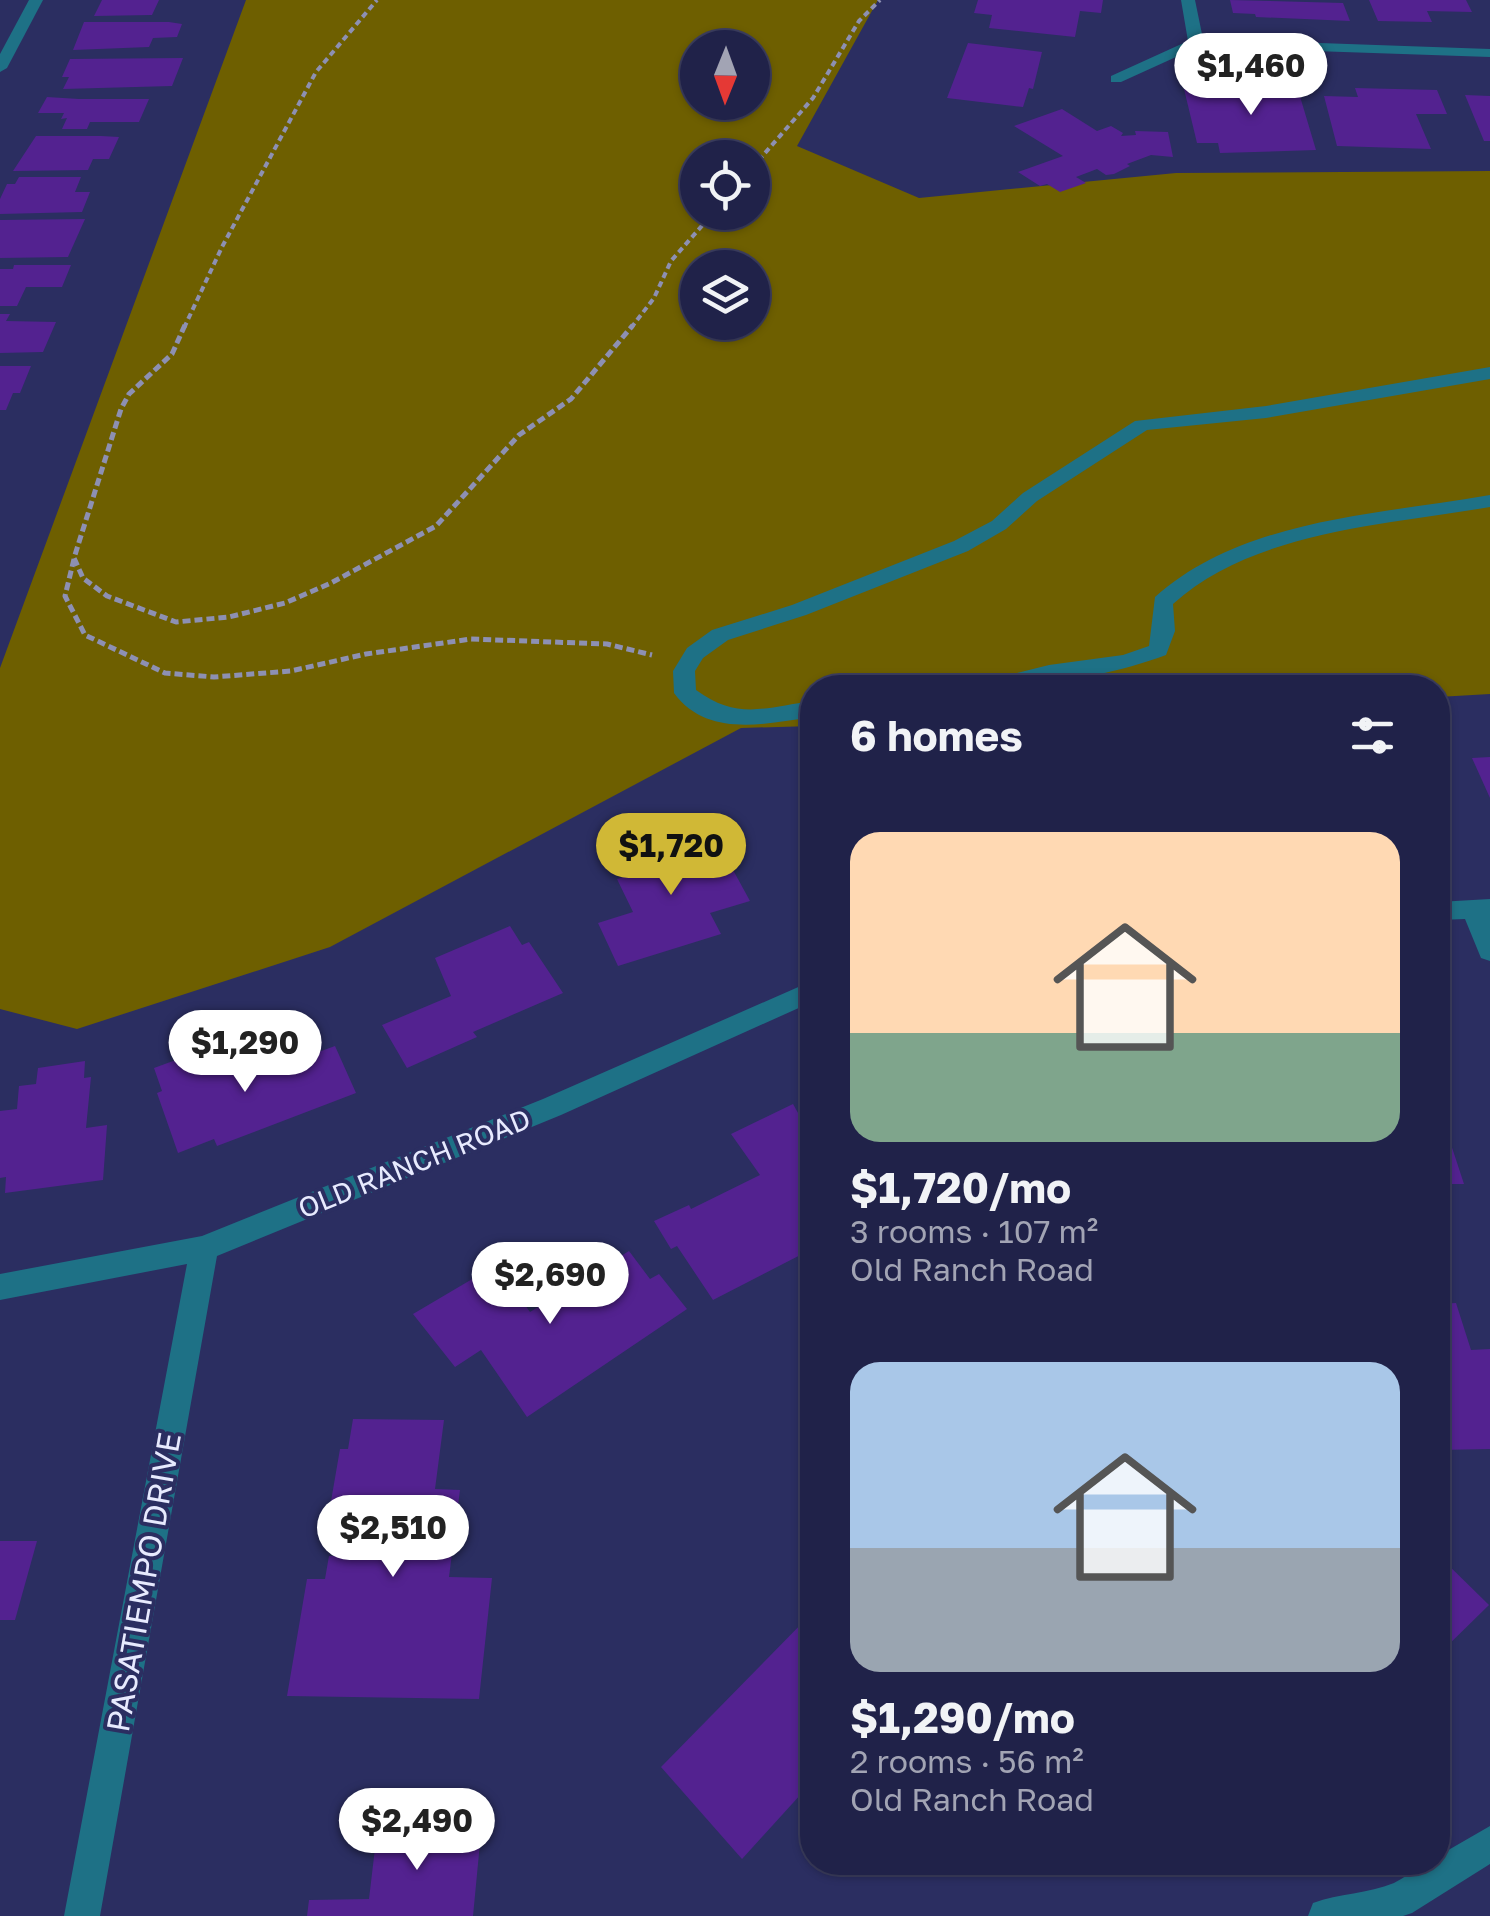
<!DOCTYPE html>
<meta charset="utf-8">
<style>
body{margin:0;font-family:"Golos Text",sans-serif;background:#2d2f53;color:#f1f3f6;height:100vh;display:flex;flex-direction:column;font-size:38px;white-space:nowrap}
*{box-sizing:border-box;margin:0}
p{font-size:32px;color:#a2a4b4}
.icon{flex:none;width:55px;height:55px;fill:none;stroke:currentColor;stroke-width:2;stroke-linecap:round;stroke-linejoin:round}
.map{position:relative;flex:1;overflow:hidden}
.drawer{position:absolute;left:800px;top:675px;width:650px;height:1200px;display:flex;flex-direction:column;background:#202249;border-radius:40px;box-shadow:0 2px 8px #0004,0 0 0 2px #3d3f61}
.drawer>*{flex:none}
.needle{width:65px;rotate:181deg}
.fabs{position:absolute;left:680px;top:30px;display:grid;gap:20px}
.fabs a{display:grid;place-items:center;width:90px;height:90px;border-radius:50%;background:#202249;box-shadow:0 2px 8px #0004,0 0 0 2px #3d3f61;font-size:50px}
.price{position:absolute;translate:-50% -85px;padding:0 22px;border-radius:35px;background:#fff;color:#222;font-size:32px;line-height:65px;filter:drop-shadow(0 2px 5px #0008)}
.price::after{content:'';position:absolute;left:50%;top:60px;width:30px;height:22px;margin-left:-15px;background:inherit;clip-path:polygon(0 0,100% 0,50% 100%)}
.price.on{background:#d0b836;color:#111}
ul{padding:0;list-style:none}
li{display:grid;align-content:center;gap:20px;height:530px;padding:0 50px}
li span{display:grid;place-items:center;height:310px;border-radius:30px;color:#555}
li>.icon{margin-inline-start:auto}
span .icon{width:180px;height:180px;fill:#fffc;stroke-width:1}
li b{font-size:42px}
h2{display:flex;justify-content:space-between;align-items:center;height:120px;padding:0 50px;font-size:42px}
.map>svg:first-child{display:block}
.green{fill:#6e5f00;fill-rule:evenodd}
.building{fill:#532290}
.lines{fill:none;stroke-linecap:round;stroke-linejoin:round}
.path-far1{stroke:#8d90b3;stroke-width:4;stroke-dasharray:6 4;stroke-linecap:butt}
.path{stroke:#8d90b3;stroke-width:5;stroke-dasharray:8 4;stroke-linecap:butt}
.minor{fill:#1e7186;fill-rule:evenodd}
.labels{text-anchor:middle;dominant-baseline:central;stroke-width:8;stroke-linejoin:round;paint-order:stroke}
.street-label{font-size:28px;fill:#e7eafe;stroke:#2b2e61}
.near-street-label{font-size:32px;fill:#e7eafe;stroke:#2b2e61}
</style>
<div class="map">
<svg width="1490" height="1916" viewBox="0 0 1490 1916">
<rect width="100%" height="100%" fill="#2b2e61"/>
<path class="green" d="M246 0H878L797 146 919 198 1176 173 1490 171V694L1438 697V688H812V726L741 728 330 947 77 1029 0 1009V668ZM698 48H752V102H698ZM698 158H752V212H698ZM698 268H752V322H698Z"/>
<g class="building">
<polygon points="102,0 159,0 152,15 94,16"/>
<polygon points="978,0 1103,0 1101,13 1080,11 1075,37 989,28 992,15 974,13"/>
<polygon points="1230,0 1343,3 1350,21 1256,17 1255,14 1233,13"/>
<polygon points="1369,0 1466,0 1472,12 1427,11 1432,22 1378,21"/>
<polygon points="84,22 169,22 182,24 177,37 153,38 149,47 73,50"/>
<polygon points="968,43 1042,52 1033,89 1029,88 1023,107 947,98"/>
<polygon points="183,58 172,86 63,89 69,77 62,77 70,59"/>
<polygon points="1233,83 1296,83 1316,150 1220,153 1218,143 1197,143 1184,89 1235,90"/>
<polygon points="1355,88 1437,90 1447,114 1416,114 1431,149 1337,146 1324,96 1358,97"/>
<polygon points="1465,95 1490,96 1490,141 1484,141"/>
<polygon points="47,97 79,99 149,99 139,122 90,122 87,129 62,129 67,118 61,119 64,113 38,113"/>
<polygon points="1062,109 1097,131 1111,126 1123,133 1121,136 1136,135 1135,131 1168,132 1173,157 1151,155 1127,164 1130,166 1114,174 1106,175 1097,169 1076,177 1086,183 1060,192 1047,184 1040,186 1018,172 1063,156 1014,126"/>
<polygon points="36,136 101,136 119,137 109,159 93,159 88,170 13,171"/>
<polygon points="19,177 81,177 75,192 90,192 82,212 0,214 0,199 7,184 15,184"/>
<polygon points="85,219 68,257 0,258 0,220"/>
<polygon points="14,265 71,265 62,287 26,287 17,306 0,306 0,269 13,269"/>
<polygon points="0,314 10,314 6,321 56,322 43,352 0,353"/>
<polygon points="0,366 31,366 20,393 13,393 6,410 0,410"/>
<polygon points="1490,757 1490,798 1472,758"/>
<polygon points="682,833 697,837 700,855 721,848 750,901 710,913 721,934 618,966 598,923 633,912 617,879 638,873 626,849"/>
<polygon points="510,926 522,945 529,942 563,993 473,1032 477,1037 407,1068 382,1025 451,996 435,958"/>
<polygon points="335,1046 356,1093 217,1146 214,1139 178,1153 157,1093 162,1091 154,1068 203,1050 212,1074 254,1058 261,1073"/>
<polygon points="85,1061 84,1078 91,1077 86,1128 107,1125 103,1180 5,1193 6,1177 0,1178 0,1111 17,1109 19,1086 36,1084 38,1068"/>
<polygon points="793,1104 812,1138 812,1249 713,1300 677,1246 671,1249 654,1221 689,1205 691,1209 760,1175 731,1134"/>
<polygon points="1438,1105 1464,1184 1438,1184"/>
<polygon points="629,1251 650,1279 659,1274 687,1309 527,1417 481,1350 455,1367 413,1314 496,1265 530,1312"/>
<polygon points="1456,1303 1471,1350 1490,1349 1490,1449 1438,1450 1438,1304"/>
<polygon points="353,1419 444,1420 435,1489 460,1490 449,1577 492,1578 479,1699 287,1696 307,1579 325,1579 329,1556 354,1556 362,1507 330,1507 340,1449 348,1449"/>
<polygon points="0,1541 37,1541 15,1620 0,1620"/>
<polygon points="1438,1555 1489,1605 1438,1655"/>
<polygon points="812,1613 812,1782 742,1859 661,1767"/>
<polygon points="482,1822 473,1916 307,1916 309,1900 369,1899 378,1823"/>
</g>
<g class="lines">
<g class="path-far1">
<polyline points="752,168 813,98 859,21 880,0"/>
<polyline points="184,328 222,247 316,72 377,0"/>
<polyline points="631,328 654,298 671,261 714,212"/>
</g>
<g class="path">
<polyline points="185,325 172,354 129,394 121,409 74,558 83,578 107,596 176,622 229,617 285,603 331,583 436,526 519,435 571,399 633,325"/>
<polyline points="74,559 65,596 85,635 165,673 214,677 291,671 366,654 471,639 607,644 652,655"/>
</g>
<g class="minor">
<polygon points="29,0 43,0 7,68 0,72 0,54"/>
<polygon points="1181,0 1195,0 1203,39 1490,49 1490,57 1198,47 1121,82 1111,82 1111,76 1188,41"/>
<path d="M1490 367V379L1266 418 1147 430 1037 501 1006 529 968 551 806 615 728 640 703 658 695 671 696 690C737 720 764 708 812 701V717C765 724 707 738 674 693L673 671 687 648 712 630 792 605 954 541 992 521 1023 493 1135 421 1266 406Z"/>
<path d="M1490 495V507C1386 525 1253 531 1173 604L1175 631 1166 655C1111 676 1033 688 975 688L978 683 1049 665 1123 655 1149 646 1155 597C1244 518 1378 515 1490 495Z"/>
<polygon points="1490,899 1490,961 1481,958 1465,919 1438,920 1438,902"/>
<polygon points="812,981 812,1002 561,1115 217,1256 100,1916 64,1916 187,1264 0,1300 0,1274 202,1236 543,1099"/>
<path d="M1490 1826V1864L1412 1913 1403 1916H1308L1313 1903C1339 1893 1368 1894 1394 1883 1409 1876 1420 1862 1438 1862V1856Z"/>
</g>
</g>
<g class="labels">
<g class="street-label">
<text transform="translate(414 1163) rotate(-22)">OLD RANCH ROAD</text>
</g>
<g class="near-street-label">
<text transform="translate(143 1582) rotate(-80)">PASATIEMPO DRIVE</text>
</g>
</g>
</svg>
<div class="fabs">
<a><svg class="needle" viewBox="-14 -14 28 28"><path d="M0-13l5 13h-10z" fill="#e53935"/><path d="M0 13l5-13h-10z" fill="#a2a4b4"/></svg></a>
<a><svg class="icon" aria-label="locate" viewBox="0 0 24 24"><circle cx="12" cy="12" r="6"/><path d="M12 2v4M12 18v4M2 12h4M18 12h4"/></svg></a>
<a><svg class="icon" aria-label="layers" viewBox="0 0 24 24"><path d="M12 4l9 5-9 5-9-5zM3 14l9 5 9-5"/></svg></a>
</div>
<b class="price" style="left:1251px;top:118px">$1,460</b>
<b class="price on" style="left:671px;top:898px">$1,720</b>
<b class="price" style="left:245px;top:1095px">$1,290</b>
<b class="price" style="left:550px;top:1327px">$2,690</b>
<b class="price" style="left:393px;top:1580px">$2,510</b>
<b class="price" style="left:417px;top:1873px">$2,490</b>
<section class="drawer">
<h2>6 homes<svg class="icon" aria-label="filters" viewBox="0 0 24 24"><path d="M4 7h16M4 17h16"/><circle cx="9" cy="7" r="2"/><circle cx="15" cy="17" r="2"/></svg></h2>
<ul>
<li><span style="background:linear-gradient(#ffd9b3 65%,#7fa58c 0)"><svg class="icon" aria-label="home" viewBox="0 0 24 24"><path d="M3 11l9-7 9 7M6 9v11h12V9"/></svg></span><div><b>$1,720/mo</b><p>3 rooms · 107 m²</p><p>Old Ranch Road</p></div></li>
<li><span style="background:linear-gradient(#a9c7e8 60%,#9aa5b1 0)"><svg class="icon" aria-label="home" viewBox="0 0 24 24"><path d="M3 11l9-7 9 7M6 9v11h12V9"/></svg></span><div><b>$1,290/mo</b><p>2 rooms · 56 m²</p><p>Old Ranch Road</p></div></li>
</ul>
</section>
</div>
